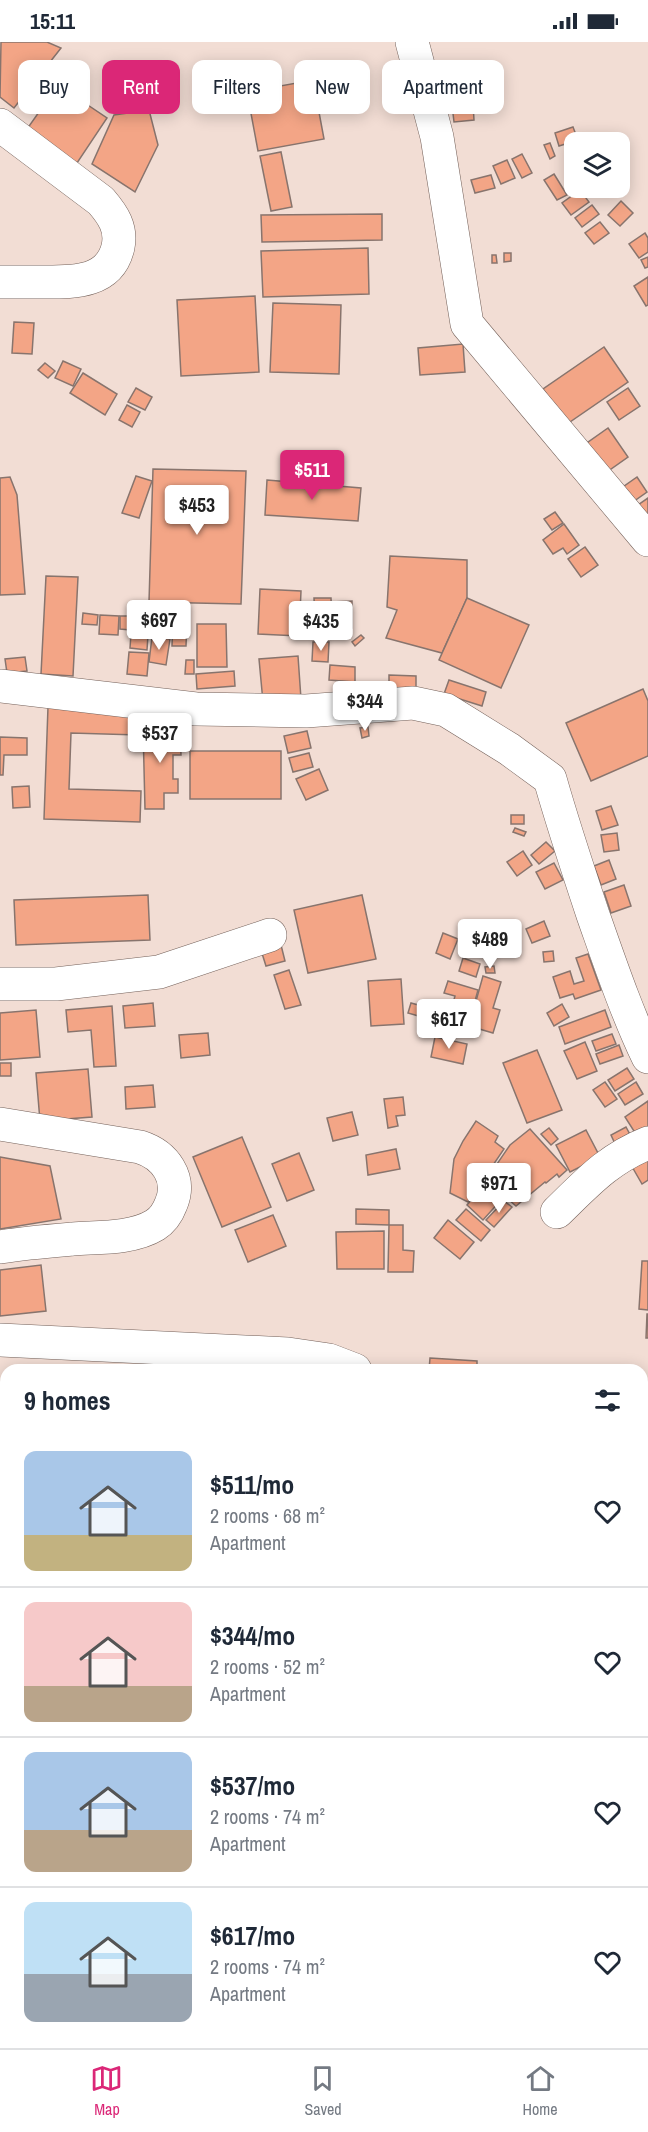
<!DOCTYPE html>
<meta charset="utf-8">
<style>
body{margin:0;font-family:"Archivo Narrow",sans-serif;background:#f6f6f7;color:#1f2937;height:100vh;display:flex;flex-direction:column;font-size:22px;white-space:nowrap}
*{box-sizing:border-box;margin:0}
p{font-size:20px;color:#747a83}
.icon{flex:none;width:33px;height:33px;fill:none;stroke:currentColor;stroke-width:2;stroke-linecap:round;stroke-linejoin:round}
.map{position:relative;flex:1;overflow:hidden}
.details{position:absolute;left:0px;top:1322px;width:648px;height:686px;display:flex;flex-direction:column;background:#fff;border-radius:18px 18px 0 0;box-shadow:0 3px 15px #0003}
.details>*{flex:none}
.banner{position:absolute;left:18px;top:18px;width:612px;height:54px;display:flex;gap:12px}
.tools{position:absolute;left:564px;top:90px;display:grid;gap:12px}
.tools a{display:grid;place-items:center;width:66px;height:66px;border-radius:12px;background:#fff;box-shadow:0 3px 15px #0003;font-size:30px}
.price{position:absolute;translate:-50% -51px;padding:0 14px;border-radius:6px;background:#fff;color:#222;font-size:20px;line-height:39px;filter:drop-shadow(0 2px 3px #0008)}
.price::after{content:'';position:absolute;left:50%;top:36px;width:18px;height:14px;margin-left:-9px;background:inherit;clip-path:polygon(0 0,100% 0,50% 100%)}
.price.active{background:#db2777;color:#fff}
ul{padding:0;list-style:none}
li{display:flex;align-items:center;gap:18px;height:150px;padding:0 24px}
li+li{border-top:2px solid #e0e1e3}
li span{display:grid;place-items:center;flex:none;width:168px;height:120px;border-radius:12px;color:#555}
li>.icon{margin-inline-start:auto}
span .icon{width:72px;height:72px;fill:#fffc;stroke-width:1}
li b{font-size:26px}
h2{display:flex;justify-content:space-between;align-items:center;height:72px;padding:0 24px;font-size:26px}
.pill{padding:0 21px;border-radius:12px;background:#fff;box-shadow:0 3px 15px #0003;font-size:21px;line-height:54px}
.pill.active{background:#db2777;color:#fff}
.status{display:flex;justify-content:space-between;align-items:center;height:42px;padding:0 30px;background:#fff;direction:ltr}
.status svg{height:16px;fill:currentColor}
.dock{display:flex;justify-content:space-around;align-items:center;height:84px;border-top:2px solid #e0e1e3;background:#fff;font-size:16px;color:#747a83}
.dock a{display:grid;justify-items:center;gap:3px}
.dock .active{color:#db2777}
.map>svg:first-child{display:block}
.building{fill:#f3a586;stroke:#88746d;stroke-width:1.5}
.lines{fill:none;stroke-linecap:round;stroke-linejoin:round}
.minor-casing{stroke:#74615a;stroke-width:34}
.minor{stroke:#fff;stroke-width:33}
</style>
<div class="status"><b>15:11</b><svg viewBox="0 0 49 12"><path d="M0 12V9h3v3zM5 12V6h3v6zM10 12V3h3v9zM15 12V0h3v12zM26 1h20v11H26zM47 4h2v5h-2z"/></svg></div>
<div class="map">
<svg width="648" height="2006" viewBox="0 0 648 2006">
<rect width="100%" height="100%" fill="#f2ddd4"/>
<g class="building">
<polygon points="1,0 47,0 61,6 14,66 0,55"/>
<polygon points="313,38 324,97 258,109 247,50"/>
<polygon points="58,43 107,76 77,121 27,87"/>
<polygon points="473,61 474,78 454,80 452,63"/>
<polygon points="149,68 158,103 135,150 92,122 114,73"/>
<polygon points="573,85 578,98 559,104 555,91"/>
<polygon points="550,101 555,114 550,117 544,103"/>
<polygon points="281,110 292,165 271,169 260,114"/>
<polygon points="522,112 532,131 522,136 512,117"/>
<polygon points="507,118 515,136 501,142 493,124"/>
<polygon points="554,132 567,153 557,158 544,138"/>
<polygon points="491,133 495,146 475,151 471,138"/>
<polygon points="580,148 589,160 571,173 562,161"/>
<polygon points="621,159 633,171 620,184 608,173"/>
<polygon points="592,163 599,172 582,185 575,176"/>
<polygon points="382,172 382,198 262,200 261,173"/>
<polygon points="600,180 609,191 594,202 585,191"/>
<polygon points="645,191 648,196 648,210 639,216 629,202"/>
<polygon points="368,206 369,252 263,255 261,209"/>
<polygon points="504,211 511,211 511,219 504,220"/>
<polygon points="492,213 496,213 497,221 492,221"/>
<polygon points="648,215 648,225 645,226 641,218"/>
<polygon points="648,235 648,263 646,264 634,244"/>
<polygon points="255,254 259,330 181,334 177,258"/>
<polygon points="273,261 341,263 339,332 270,330"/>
<polygon points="14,280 34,281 32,312 12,311"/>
<polygon points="463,302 465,330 420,333 418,306"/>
<polygon points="604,305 628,340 567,382 543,347"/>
<polygon points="63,319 81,327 73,344 55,336"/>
<polygon points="45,321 55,329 48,336 38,328"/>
<polygon points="83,331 117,352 105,373 70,351"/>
<polygon points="136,346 152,355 145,368 128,360"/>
<polygon points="628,346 640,364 619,378 607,360"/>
<polygon points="127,363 140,370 132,385 119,378"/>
<polygon points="608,386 628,415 604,432 584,403"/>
<polygon points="153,427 246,429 241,562 149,560"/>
<polygon points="136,434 152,439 139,476 122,471"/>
<polygon points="10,435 17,453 25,552 0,553 0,436"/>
<polygon points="637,435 647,450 630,462 620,447"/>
<polygon points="267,438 361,446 358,479 265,473"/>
<polygon points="648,456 648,478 638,463"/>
<polygon points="555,470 563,481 552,488 544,477"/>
<polygon points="564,482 579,503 567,512 563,506 553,512 543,498"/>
<polygon points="585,505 598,523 581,535 568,517"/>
<polygon points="390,514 467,518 467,556 442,611 386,596 397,568 387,565"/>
<polygon points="46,534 78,535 73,634 41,632"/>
<polygon points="260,547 301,549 299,594 258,592"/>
<polygon points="314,556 331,556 332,579 315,579"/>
<polygon points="467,556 529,583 501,646 439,618"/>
<polygon points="352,559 352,586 333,587 332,560"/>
<polygon points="83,571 98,573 97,583 82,582"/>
<polygon points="135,571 155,572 153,591 134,590"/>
<polygon points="100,573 119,574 118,593 99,592"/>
<polygon points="120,574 130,574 130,588 120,587"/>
<polygon points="158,575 167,575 166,585 157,585"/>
<polygon points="173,576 187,577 186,604 172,604"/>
<polygon points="197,582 226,582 227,625 197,625"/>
<polygon points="131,592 148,593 147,608 130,606"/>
<polygon points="361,593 364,596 355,604 352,600"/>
<polygon points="152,595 170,597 166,623 149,620"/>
<polygon points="313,600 329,600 328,620 312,619"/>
<polygon points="129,610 149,611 147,634 127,632"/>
<polygon points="298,614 301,657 263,660 259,617"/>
<polygon points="25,615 27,629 7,631 5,617"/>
<polygon points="186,618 194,618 194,632 185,632"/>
<polygon points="330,623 355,625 355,640 329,638"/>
<polygon points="234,629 235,644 197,647 196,632"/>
<polygon points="389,633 416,634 416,650 389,650"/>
<polygon points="449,638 486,650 482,664 444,652"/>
<polygon points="643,647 648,659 648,714 591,739 566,681"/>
<polygon points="48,665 138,667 138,693 71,691 69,747 141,749 140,780 44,777"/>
<polygon points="180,684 181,713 173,713 173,737 178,737 178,751 164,751 164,767 145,767 143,685"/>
<polygon points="368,685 369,694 362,696 360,686"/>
<polygon points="307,689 311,706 288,711 284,694"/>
<polygon points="0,695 27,696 27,713 4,713 3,733 0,733"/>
<rect x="190" y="709" width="91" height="48"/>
<polygon points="309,711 313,725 293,730 289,716"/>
<polygon points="319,727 328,748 306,758 296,737"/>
<polygon points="29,744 30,765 13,766 12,745"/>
<polygon points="611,764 618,783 602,788 596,769"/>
<rect x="511" y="773" width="13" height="9"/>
<polygon points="515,786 526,790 524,794 513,790"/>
<polygon points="617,791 619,808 604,810 601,793"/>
<polygon points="546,800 555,809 539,822 531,813"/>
<polygon points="523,809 532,823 517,834 507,820"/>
<polygon points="609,818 616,837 601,843 594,824"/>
<polygon points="554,821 563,838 545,847 536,830"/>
<polygon points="624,843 631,864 611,871 604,850"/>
<polygon points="148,853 150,898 16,903 14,858"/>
<polygon points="362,853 376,917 308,931 294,868"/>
<polygon points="544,879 550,894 532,901 526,887"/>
<polygon points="443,891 458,897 450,917 436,911"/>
<polygon points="280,899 285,919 266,924 260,905"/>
<polygon points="553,909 554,919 544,920 543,910"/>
<polygon points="588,912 601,948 575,957 573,952 560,956 553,935 570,929 574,942 584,939 576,916"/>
<polygon points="463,916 480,922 476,935 459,929"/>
<polygon points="494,924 495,931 486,931 485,925"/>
<polygon points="289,928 301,963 285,967 274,933"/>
<polygon points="483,934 501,940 493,966 500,968 493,991 469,984"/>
<polygon points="401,937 404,982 371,984 368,939"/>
<polygon points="448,939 478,948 467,988 408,971 411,961 450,972 455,954 444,951"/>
<polygon points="153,961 155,984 125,986 123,964"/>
<polygon points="562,962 569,975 554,984 547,971"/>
<polygon points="112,964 116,1024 94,1025 91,988 68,990 66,968"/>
<polygon points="36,968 40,1015 0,1018 0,971"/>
<polygon points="605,968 611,985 565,1002 559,985"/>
<polygon points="208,991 210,1013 181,1016 179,993"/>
<polygon points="612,992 616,1002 596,1009 592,999"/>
<polygon points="435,995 467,1002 463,1022 431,1015"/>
<polygon points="585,1000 597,1029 577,1037 564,1009"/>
<polygon points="619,1003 623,1014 600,1022 596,1012"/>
<polygon points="537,1008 562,1068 527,1081 503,1021"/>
<rect x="0" y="1021" width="11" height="13"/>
<polygon points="627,1026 634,1037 615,1049 608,1038"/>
<polygon points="88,1027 92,1075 40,1079 36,1031"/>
<polygon points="605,1040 617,1057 605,1065 593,1048"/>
<polygon points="636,1040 643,1052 625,1063 618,1052"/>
<polygon points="153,1043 155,1065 126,1067 125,1045"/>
<polygon points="403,1055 405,1073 396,1074 398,1084 388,1086 384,1057"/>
<polygon points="648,1059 648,1091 639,1097 625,1075"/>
<polygon points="352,1070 358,1093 333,1099 327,1076"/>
<polygon points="476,1079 498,1094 495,1100 504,1107 468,1160 450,1151 454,1117 463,1099"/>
<polygon points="626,1085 633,1098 617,1106 611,1093"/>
<polygon points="549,1086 558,1097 551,1103 541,1092"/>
<polygon points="530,1087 567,1128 559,1135 557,1132 546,1141 545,1140 516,1164 486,1138 510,1103"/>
<polygon points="586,1088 600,1115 570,1130 556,1103"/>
<polygon points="242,1095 271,1165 222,1185 193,1115"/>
<polygon points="396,1107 400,1127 368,1133 366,1113"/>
<polygon points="648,1108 648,1138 642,1142 627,1116"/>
<polygon points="299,1111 314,1148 287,1159 272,1122"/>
<polygon points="0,1115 50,1124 61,1177 0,1187"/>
<polygon points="484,1143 501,1158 483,1178 467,1163"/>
<polygon points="504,1159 512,1165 494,1185 486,1178"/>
<polygon points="356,1167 389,1168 389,1183 356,1182"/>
<polygon points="466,1167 490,1188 481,1199 456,1178"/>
<polygon points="273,1173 286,1204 248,1220 235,1188"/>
<polygon points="448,1178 474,1200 460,1217 434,1196"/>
<polygon points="389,1183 403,1183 403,1208 414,1209 413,1230 388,1230"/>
<polygon points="384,1189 384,1227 337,1227 336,1190"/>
<polygon points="642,1219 648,1219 648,1268 639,1267"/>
<polygon points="41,1223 46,1269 0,1274 0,1228"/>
<polygon points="647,1272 648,1272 648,1296 646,1296"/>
<polygon points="430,1316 477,1319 477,1328 429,1328"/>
<polygon points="648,1349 648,1394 642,1396 642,1351"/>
<polygon points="644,1593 648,1598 648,1625 642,1618 642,1595"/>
<polygon points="6,1630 6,1689 0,1691 0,1632"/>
<polygon points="642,1640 648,1640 648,1673 642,1679"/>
<polygon points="648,1692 648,1706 642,1702"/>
<polygon points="6,1966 6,2001 33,2001 18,2006 0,2006 0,1968"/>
<polygon points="642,1974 648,1974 648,2006 622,2006 620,2001 642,2001"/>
</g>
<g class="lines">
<defs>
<g id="minor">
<polyline points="412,0 437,95 467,282 648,498"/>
<path d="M0 83 101 159C113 173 122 186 118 205 110 240 76 240 46 240 31 240 15 240 0 240"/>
<path d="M0 644 196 667 306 669 413 661 446 668 509 707 550 737C563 783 578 828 593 873 610 921 626 969 648 1015"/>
<polyline points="0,942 56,942 159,930 270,893"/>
<path d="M0 1082 140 1105C165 1113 182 1136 171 1162 168 1170 163 1178 155 1183 132 1197 98 1195 73 1197 49 1199 24 1201 0 1205"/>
<path d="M557 1170C587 1141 608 1117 648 1101"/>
<polyline points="0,1298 288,1312 329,1318 355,1328"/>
<polyline points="642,1445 648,1445"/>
<polyline points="103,2006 103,2001"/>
</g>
</defs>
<use href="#minor" class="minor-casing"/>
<use href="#minor" class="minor"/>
</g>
</svg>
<div class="tools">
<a><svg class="icon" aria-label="layers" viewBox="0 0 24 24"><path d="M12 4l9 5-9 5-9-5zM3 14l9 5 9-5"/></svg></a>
</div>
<b class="price active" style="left:312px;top:459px">$511</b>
<b class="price" style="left:197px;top:494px">$453</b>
<b class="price" style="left:159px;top:609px">$697</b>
<b class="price" style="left:321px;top:610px">$435</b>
<b class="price" style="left:365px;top:690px">$344</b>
<b class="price" style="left:160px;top:722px">$537</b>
<b class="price" style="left:490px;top:928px">$489</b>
<b class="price" style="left:449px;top:1008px">$617</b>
<b class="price" style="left:499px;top:1172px">$971</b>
<div class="banner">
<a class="pill">Buy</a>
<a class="pill active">Rent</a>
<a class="pill">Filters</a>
<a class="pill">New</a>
<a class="pill">Apartment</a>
</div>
<section class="details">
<h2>9 homes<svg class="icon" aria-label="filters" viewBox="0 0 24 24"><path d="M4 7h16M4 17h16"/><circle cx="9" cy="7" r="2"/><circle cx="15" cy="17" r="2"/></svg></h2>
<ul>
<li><span style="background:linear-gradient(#a9c7e8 70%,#c2b280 0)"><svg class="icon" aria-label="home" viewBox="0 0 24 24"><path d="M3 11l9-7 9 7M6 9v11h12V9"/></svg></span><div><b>$511/mo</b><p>2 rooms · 68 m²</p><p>Apartment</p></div><svg class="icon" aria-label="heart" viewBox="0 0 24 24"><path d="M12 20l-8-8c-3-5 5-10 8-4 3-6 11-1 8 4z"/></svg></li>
<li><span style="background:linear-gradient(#f6c9c9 70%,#b9a48a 0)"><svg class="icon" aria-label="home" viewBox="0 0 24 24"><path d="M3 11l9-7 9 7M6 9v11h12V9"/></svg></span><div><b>$344/mo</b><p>2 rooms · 52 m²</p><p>Apartment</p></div><svg class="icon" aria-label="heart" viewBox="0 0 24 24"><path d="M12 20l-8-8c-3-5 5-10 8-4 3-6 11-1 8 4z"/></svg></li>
<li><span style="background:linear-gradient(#a9c7e8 65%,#b9a48a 0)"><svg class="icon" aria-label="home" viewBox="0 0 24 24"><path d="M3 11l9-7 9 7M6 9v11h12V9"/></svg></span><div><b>$537/mo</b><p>2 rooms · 74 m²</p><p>Apartment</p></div><svg class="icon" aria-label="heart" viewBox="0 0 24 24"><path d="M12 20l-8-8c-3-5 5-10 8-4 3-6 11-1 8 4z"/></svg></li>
<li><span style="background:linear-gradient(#bfe0f5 60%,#9aa5b1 0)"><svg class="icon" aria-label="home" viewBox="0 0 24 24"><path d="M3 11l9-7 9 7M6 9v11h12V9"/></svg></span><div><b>$617/mo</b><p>2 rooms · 74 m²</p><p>Apartment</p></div><svg class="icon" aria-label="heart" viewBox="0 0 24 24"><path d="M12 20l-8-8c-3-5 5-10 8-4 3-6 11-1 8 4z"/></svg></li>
</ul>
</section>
</div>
<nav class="dock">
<a class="active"><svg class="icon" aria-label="map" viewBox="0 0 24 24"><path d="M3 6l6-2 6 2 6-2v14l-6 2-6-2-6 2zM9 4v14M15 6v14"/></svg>Map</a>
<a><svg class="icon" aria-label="saved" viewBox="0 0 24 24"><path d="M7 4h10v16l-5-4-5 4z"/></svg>Saved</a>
<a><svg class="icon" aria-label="home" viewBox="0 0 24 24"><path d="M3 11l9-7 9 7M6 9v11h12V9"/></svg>Home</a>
</nav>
